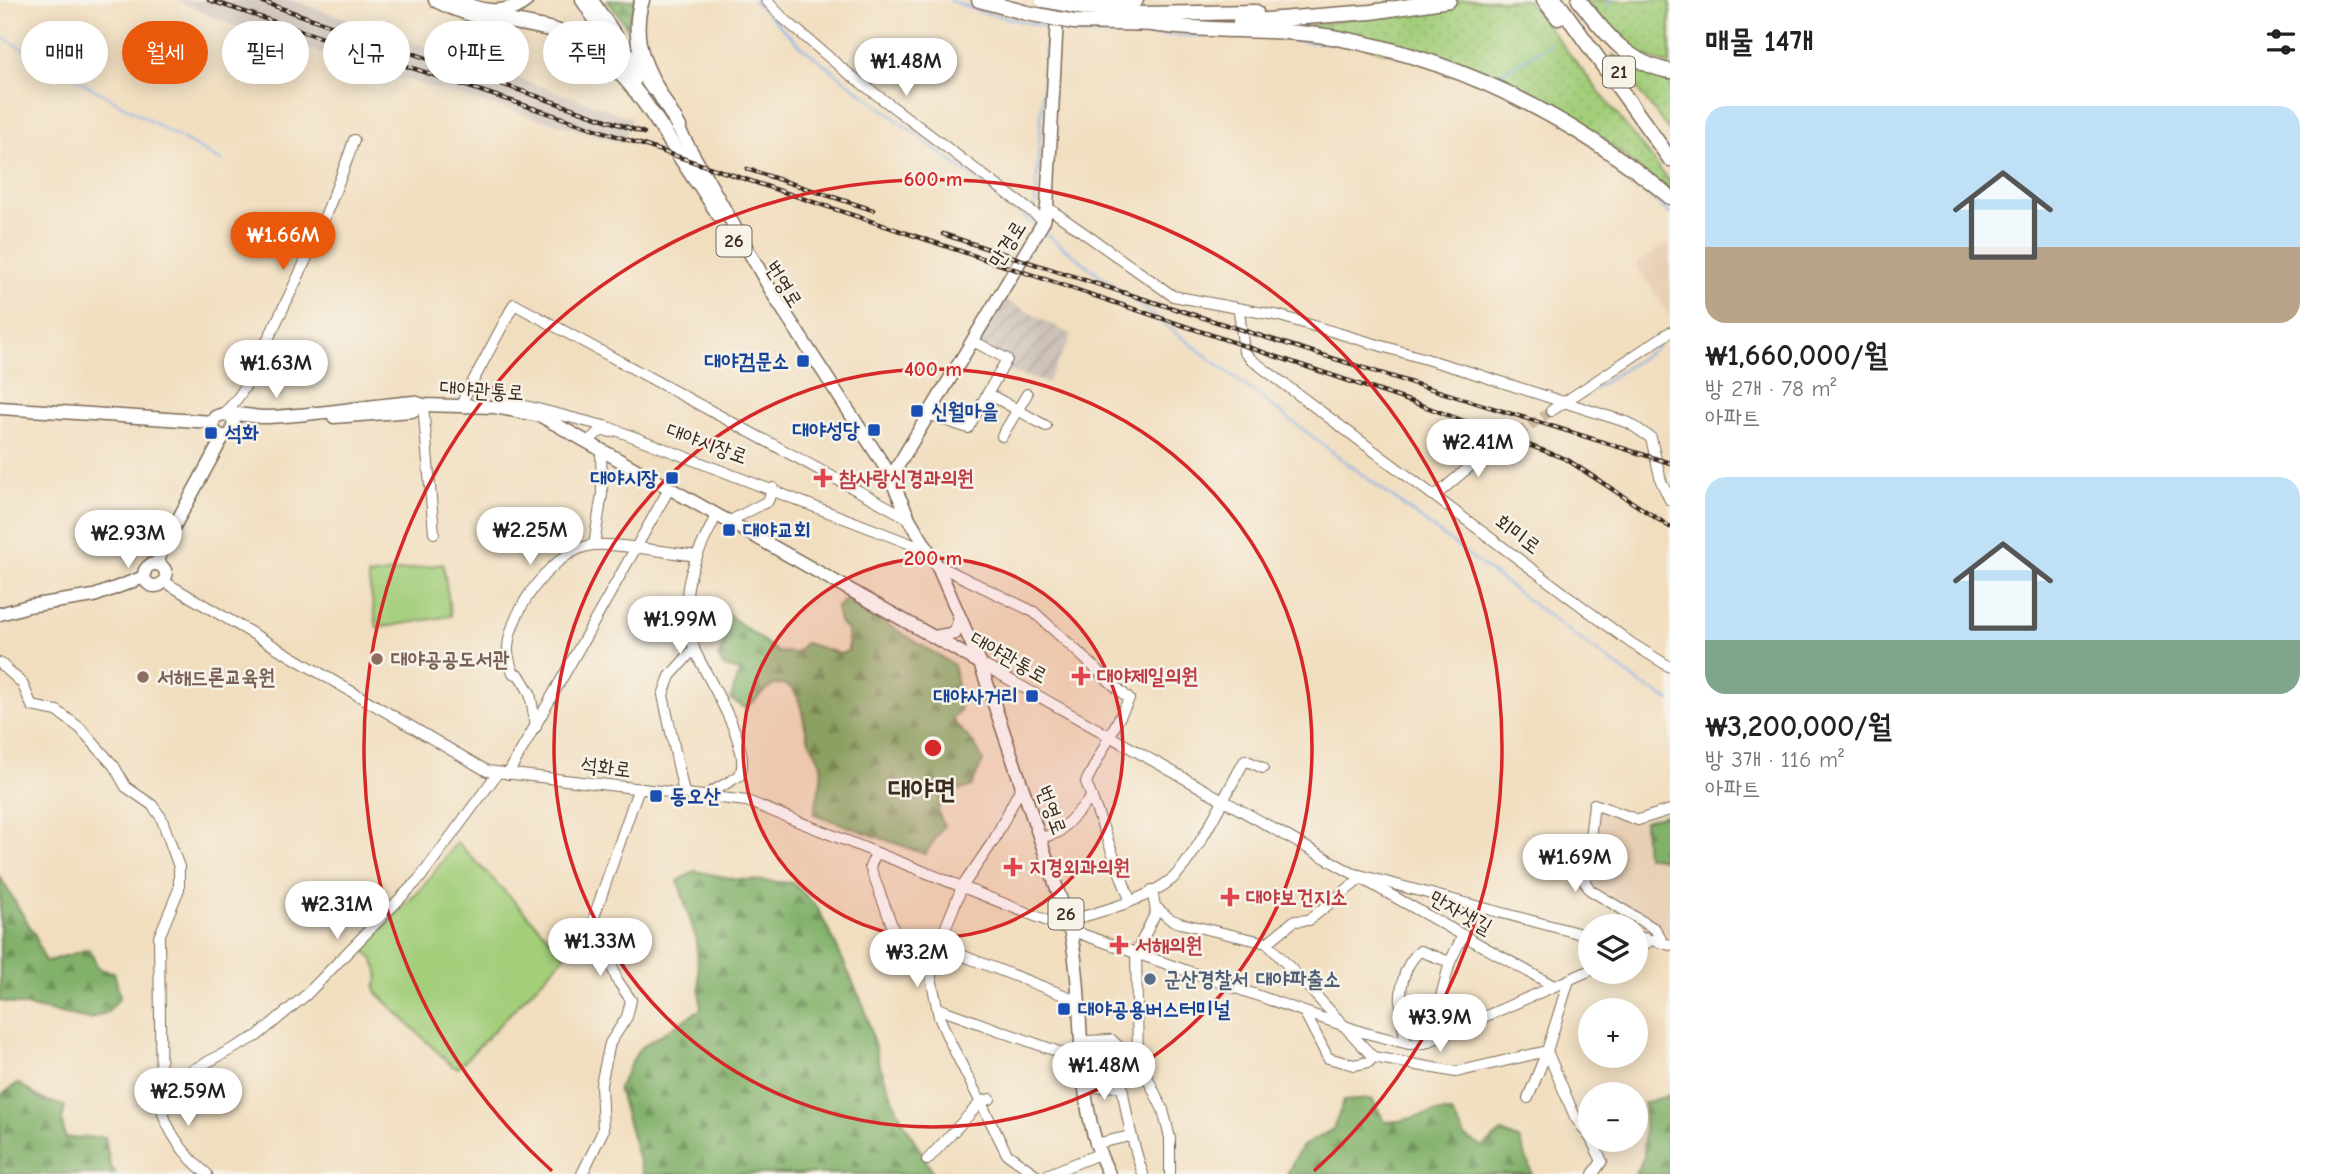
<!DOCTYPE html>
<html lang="ko">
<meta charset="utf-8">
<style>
body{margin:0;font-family:"Comic Neue","Poor Story",sans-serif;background:#f6f6f6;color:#222;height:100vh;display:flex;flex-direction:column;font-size:26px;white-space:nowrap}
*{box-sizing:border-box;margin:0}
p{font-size:23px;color:#767676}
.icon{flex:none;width:38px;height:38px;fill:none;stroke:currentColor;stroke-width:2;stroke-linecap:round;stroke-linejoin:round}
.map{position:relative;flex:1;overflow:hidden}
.panel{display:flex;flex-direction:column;background:#fff;width:665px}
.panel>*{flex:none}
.guide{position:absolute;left:21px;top:21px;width:665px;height:63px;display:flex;gap:14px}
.controls{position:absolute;left:1578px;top:914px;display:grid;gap:14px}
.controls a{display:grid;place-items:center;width:70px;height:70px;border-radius:50%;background:#fff;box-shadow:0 4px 18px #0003;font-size:35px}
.price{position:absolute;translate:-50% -60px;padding:0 16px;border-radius:24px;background:#fff;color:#222;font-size:23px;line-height:46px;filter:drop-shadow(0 2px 4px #0008)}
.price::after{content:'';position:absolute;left:50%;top:42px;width:21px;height:16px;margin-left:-10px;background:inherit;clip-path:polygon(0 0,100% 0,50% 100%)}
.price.current{background:#ea580c;color:#fff}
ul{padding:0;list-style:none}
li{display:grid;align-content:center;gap:14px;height:371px;padding:0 35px}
li span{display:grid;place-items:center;height:217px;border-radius:21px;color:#555}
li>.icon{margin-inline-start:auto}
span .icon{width:126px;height:126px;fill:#fffc;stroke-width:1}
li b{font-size:30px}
h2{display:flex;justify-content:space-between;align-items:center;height:84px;padding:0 35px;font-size:30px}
.chip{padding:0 24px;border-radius:32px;background:#fff;box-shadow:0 4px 18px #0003;font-size:24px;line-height:63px}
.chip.current{background:#ea580c;color:#fff}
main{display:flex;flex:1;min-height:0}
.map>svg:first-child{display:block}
.built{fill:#e8cfb5}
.industrial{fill:url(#industrial-furrows)}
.railway{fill:#cdc2b9}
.grass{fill:url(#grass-dots);stroke:#6f7c4c;stroke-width:2}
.forest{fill:url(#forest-firs);stroke:#5e6e44;stroke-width:2}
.garden{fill:#a3ce7a;stroke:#6f7c4c;stroke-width:2}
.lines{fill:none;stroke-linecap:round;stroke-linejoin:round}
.stream{stroke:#81afeb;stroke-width:2}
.minor-tunnel{stroke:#cdba9f;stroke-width:10;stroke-dasharray:10 5;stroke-linecap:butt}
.minor-casing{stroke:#7b6956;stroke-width:12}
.major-casing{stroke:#7b6956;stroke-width:15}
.highway-casing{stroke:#7b6956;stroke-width:17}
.minor{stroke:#fff;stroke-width:10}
.major{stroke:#fff;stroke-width:12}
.highway{stroke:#fff;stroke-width:14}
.rail-casing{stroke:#3b2a1e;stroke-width:4.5}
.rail{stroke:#f7f3e8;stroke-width:2;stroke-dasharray:5;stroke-linecap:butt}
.highway-bridge-casing{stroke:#7b6956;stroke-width:17;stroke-linecap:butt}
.highway-bridge{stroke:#fff;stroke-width:14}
.ring{fill:none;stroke:#d62828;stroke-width:3.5}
.transit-dot{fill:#1a4fb4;stroke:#f7f3e8;stroke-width:2.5}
.health-dot{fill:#e0444e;stroke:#f7f3e8;stroke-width:2.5}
.education-dot{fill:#8d6e63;stroke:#f7f3e8;stroke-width:2.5}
.service-dot{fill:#5c6f8a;stroke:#f7f3e8;stroke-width:2.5}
.labels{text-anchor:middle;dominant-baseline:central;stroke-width:5;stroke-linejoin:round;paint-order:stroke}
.shield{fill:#f7f3e8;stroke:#73665b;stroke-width:2}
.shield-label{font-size:19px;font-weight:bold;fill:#3b2a1e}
.street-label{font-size:21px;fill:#3b2a1e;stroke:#f7f3e8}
.transit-label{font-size:21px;font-weight:bold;fill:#164399;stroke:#f7f3e8;text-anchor:start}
.health-label{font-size:21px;font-weight:bold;fill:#be3a42;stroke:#f7f3e8;text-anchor:start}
.education-label{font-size:21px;font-weight:bold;fill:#785e54;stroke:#f7f3e8;text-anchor:start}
.service-label{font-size:21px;font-weight:bold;fill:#4e5e75;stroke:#f7f3e8;text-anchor:start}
.district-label{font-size:28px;font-weight:bold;fill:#3b2a1e;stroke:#f7f3e8}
.centre{fill:#d62828;stroke:#f7f3e8;stroke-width:3.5}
.ring-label{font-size:21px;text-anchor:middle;font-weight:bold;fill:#d62828;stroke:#f7f3e8;stroke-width:5;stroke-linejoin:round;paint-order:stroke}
</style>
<main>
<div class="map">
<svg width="1670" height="1174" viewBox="0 0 1670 1174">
<defs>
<pattern id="industrial-furrows" width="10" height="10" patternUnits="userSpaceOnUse" patternTransform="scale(1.75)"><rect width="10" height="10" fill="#cdc2b9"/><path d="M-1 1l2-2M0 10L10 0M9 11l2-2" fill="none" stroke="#b1a79f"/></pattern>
<pattern id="grass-dots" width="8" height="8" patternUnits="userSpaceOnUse" patternTransform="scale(1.75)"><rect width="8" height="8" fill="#a3ce7a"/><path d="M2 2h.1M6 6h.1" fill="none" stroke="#8db169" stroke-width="1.8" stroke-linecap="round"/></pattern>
<pattern id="forest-firs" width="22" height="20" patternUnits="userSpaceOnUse" patternTransform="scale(1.75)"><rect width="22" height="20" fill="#82b16a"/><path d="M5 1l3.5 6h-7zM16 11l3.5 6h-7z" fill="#6c9057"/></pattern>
</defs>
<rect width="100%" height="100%" fill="#f7f3e8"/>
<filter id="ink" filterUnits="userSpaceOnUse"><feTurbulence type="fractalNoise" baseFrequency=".0143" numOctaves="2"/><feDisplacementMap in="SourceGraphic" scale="14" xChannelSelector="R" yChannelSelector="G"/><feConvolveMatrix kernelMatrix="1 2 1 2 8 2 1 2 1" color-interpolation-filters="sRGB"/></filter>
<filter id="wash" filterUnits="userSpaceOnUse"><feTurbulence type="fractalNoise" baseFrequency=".00686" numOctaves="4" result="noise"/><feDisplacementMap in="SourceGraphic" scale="28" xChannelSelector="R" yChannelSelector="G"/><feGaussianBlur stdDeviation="1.57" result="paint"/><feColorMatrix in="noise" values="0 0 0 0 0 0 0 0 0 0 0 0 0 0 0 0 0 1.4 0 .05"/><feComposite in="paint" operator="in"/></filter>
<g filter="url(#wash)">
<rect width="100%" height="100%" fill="#f1debf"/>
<g class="built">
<polygon points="1670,241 1670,317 1636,264"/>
<polygon points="1594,804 1644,821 1646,856 1670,860 1670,937 1588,882"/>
</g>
<polygon class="industrial" points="1004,299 1072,335 1047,383 1005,370 975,345"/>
<polygon class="railway" points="178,0 291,0 632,118 623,143 372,70 218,20"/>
<g class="grass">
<polygon points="1461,0 1527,0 1670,182 1670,194 1604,140 1494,81 1297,28"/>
<polygon points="1584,0 1670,0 1670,65 1634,53"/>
<polygon points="1612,55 1652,73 1670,74 1670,132"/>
</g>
<g class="forest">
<polygon points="607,0 636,0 627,27"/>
<path d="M846 599 954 665 960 710 952 720 975 745 983 761 971 787 942 795 938 812 944 826 925 854 814 814C816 800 824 778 821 765 819 756 812 748 809 740 802 726 804 685 781 684 768 683 756 702 745 708L731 699 739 671 724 667 718 657 726 637 719 619 726 613 778 652 796 653 805 643 842 654 848 650V631L839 622 836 608Z"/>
<polygon points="1665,815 1670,823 1670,860 1646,856 1644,821"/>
<polygon points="695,871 734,879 793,883 817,907 833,939 865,1009 879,1064 899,1114 934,1174 643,1174 618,1088 639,1049 701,1009 696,938 678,881"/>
<polygon points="0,877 35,935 45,962 89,949 99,969 114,972 120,997 108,1012 90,1019 0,1001"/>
<polygon points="18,1083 43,1100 65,1106 62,1120 65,1138 105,1137 110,1165 116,1174 0,1174 0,1096"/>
<polygon points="1670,1095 1670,1174 1635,1174 1644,1157 1644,1103"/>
<path d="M1372 1099 1385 1122C1409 1123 1431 1108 1452 1113L1465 1137 1483 1147 1502 1132 1520 1140 1532 1174H1287L1301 1147 1333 1129 1344 1101Z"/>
</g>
<g class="garden">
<polygon points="443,564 451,616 377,628 368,576"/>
<path d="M457 842 566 955 458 1068 452 1066 377 993 375 987C384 970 373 960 362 947L423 887Z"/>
</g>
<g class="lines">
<g class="stream">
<polyline points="753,0 803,48 1036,226"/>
<polyline points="950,0 981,12 1052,28"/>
<polyline points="1605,6 1613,0"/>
<polyline points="1061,30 1080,34 1209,36"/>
<polyline points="0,36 223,162"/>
<polyline points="1281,39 1320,43"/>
<polyline points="1495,77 1551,43"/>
<polyline points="1608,159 1670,214"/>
<polyline points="1035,207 1047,28"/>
<polyline points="1043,232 1558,623 1641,684 1670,701"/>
<polyline points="1668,341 1670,339"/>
<polyline points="1593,390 1659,346"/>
<polyline points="1467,475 1503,450"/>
</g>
</g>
</g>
<g filter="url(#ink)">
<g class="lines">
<polyline class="minor-tunnel" points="1505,443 1551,411"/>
<defs>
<g id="minor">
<polyline points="766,0 783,18 844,70 1044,221"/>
<polyline points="1047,207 1173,296 1280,316 1470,372 1629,423 1651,438 1661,481 1670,500"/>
<polyline points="1239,311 1244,352 1252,360 1631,643 1670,667"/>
<polyline points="989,394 1046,426"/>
<polyline points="501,403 530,407 608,427 929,551"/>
<polyline points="469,404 463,405 464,398 514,304 910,519"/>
<polyline points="423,405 434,533"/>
<polyline points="1551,411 1670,332"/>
<path d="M222 414C246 396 256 363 269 337 301 273 331 208 354 140"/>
<polyline points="928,414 968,428 1007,359 973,341"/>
<polyline points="1002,436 1027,394"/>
<path d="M589 442C596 433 600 429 611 432"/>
<polyline points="1435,496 1475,462 1505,443"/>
<polyline points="728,522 768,501 773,488"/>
<polyline points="594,545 602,494 601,449"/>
<polyline points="937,565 1034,612 1129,699 1086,782 1130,900"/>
<polyline points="163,581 487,771 747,801 1070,930 1362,1032 1409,1044 1425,1043 1591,970"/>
<path d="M0 663 22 683 32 706 57 711 80 728 114 766 126 787 152 805 161 817 179 867V889L159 937 161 1106C167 1132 186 1157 207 1174"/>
<polyline points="980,663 1352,873 1585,935"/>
<path d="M536 727 530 693 519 675 513 673C511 665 507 655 508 647 511 609 555 548 594 545 622 543 668 553 697 556"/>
<polyline points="508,774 669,489"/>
<polyline points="1022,785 994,840 962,887 938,946 927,957 939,1017 949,1040 1007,1154 1035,1174"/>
<polyline points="684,793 663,695 670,676 694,649"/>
<path d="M708 794 739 776C755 751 706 676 695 651 690 638 686 612 687 597 688 569 704 541 716 516"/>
<polyline points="1041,838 1059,832 1092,797"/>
<polyline points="876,853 870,867 893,928 880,950"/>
<polyline points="1366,881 1552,985"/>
<polyline points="1152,890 1156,912 1136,953 1138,1058 1163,1110 1170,1138 1170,1174"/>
<polyline points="1157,908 1170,919 1180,923 1267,943 1373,1057 1456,1072 1547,1051 1575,1117 1591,1139"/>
<path d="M1068 921C1101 911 1145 901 1172 879 1196 858 1227 791 1245 760L1263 768"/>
<polyline points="1636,936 1670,945"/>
<polyline points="1662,941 1655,929 1590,890 1585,882 1594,804 1638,820 1670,810"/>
<polyline points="1267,943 1294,921 1309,920 1361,878"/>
<polyline points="938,946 1079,1001"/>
<polyline points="1636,951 1651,940"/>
<polyline points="937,1008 1084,1061"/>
<polyline points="1305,1013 1328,1058 1354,1065 1369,1062 1373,1057"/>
<path d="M1082 1041 1112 1040 1118 1046C1121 1091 1128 1131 1143 1174"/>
<polyline points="1429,1042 1450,962 1463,935"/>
<path d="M1406 1043C1400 1014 1394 973 1420 951L1450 962"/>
<polyline points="160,1087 257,1036 306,995 420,878 497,774"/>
<polyline points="1086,1088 1121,1086"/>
<polyline points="1528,1098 1547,1051 1569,980"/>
<polyline points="1591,1139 1602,1161 1593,1174"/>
<polyline points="1095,1144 1130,1136"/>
<polyline points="927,1160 981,1102 990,1099"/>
<polyline points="582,1174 603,1131 601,1084 610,1043 627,1017 631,1000 617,980 594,917 638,790"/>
<polyline points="1049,1174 1099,1154"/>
</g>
<g id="major">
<polyline points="582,0 634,82"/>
<polyline points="592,0 652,89"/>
<path d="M674 121 776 299 885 467 910 520 937 565 980 663 1068 921C1089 1004 1069 1097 1109 1174"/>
<polyline points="692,174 718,215"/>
<polyline points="0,408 213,422"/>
<path d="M227 414 234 419 232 434 223 437 215 432 212 426 215 417C229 409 253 418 268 417 317 415 366 406 414 402L423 405 495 407 541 416 980 663"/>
<polyline points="334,417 412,411 423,405"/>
<polyline points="890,479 1044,221 1047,207 1058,0"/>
<polyline points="157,564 163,547 223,437"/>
<circle cx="155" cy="575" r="11"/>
<polyline points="0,614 28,606 94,596 144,577"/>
<polyline points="934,637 955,633 960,618"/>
</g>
<g id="highway">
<path d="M436 0C480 23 513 18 556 31 624 51 659 128 697 182"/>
<path d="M458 0C479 13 506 17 526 0"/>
<path d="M642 0C626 49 656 86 679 127"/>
<polyline points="979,0 1027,13"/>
<polyline points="1092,0 1136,0"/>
<polyline points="1544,0 1558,18"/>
<polyline points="1556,0 1670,159"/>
<path d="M1579 0C1604 32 1628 64 1670 71"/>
<polyline points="1079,7 1141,14 1256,12"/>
<polyline points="1074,22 1160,24"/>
<polyline points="1240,22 1371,12 1449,0"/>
<path d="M1152 24C1212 33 1273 27 1332 37 1458 59 1572 117 1670 197"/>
</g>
</defs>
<use href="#minor" class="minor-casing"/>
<use href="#major" class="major-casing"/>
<use href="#highway" class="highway-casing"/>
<use href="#minor" class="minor"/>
<use href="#major" class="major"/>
<use href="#highway" class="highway"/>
<defs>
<g id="rail">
<polyline points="209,0 1421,405 1566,459 1670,527"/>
<polyline points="257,0 644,133"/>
<polyline points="747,169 873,210"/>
<path d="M943 234C1184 314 1427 387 1670 463"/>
</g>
</defs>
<use href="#rail" class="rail-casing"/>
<use href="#rail" class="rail"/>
<defs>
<g id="highway-bridge">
<polyline points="1043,0 1079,7"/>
<polyline points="1027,13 1074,22"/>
</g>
</defs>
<use href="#highway-bridge" class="highway-bridge-casing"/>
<use href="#highway-bridge" class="highway-bridge"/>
</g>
</g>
<circle cx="933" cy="748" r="190" fill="#d62828" fill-opacity=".12"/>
<g class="ring">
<circle cx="933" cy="748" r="190"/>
<circle cx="933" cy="748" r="379"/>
<path d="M552 1171A569 569 0 1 1 1314 1171"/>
</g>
<g class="transit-dot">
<rect x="796" y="354" width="14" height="14" rx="3.5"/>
<rect x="910" y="404" width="14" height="14" rx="3.5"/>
<rect x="867" y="423" width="14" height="14" rx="3.5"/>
<rect x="204" y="426" width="14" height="14" rx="3.5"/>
<rect x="665" y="471" width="14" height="14" rx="3.5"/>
<rect x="722" y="523" width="14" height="14" rx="3.5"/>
<rect x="1025" y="689" width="14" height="14" rx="3.5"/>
<rect x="649" y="789" width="14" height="14" rx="3.5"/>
<rect x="1057" y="1002" width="14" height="14" rx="3.5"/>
</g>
<g class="health-dot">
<path d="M819.5 467.5h7v7h7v7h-7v7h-7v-7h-7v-7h7z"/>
<path d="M1077.5 665.5h7v7h7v7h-7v7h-7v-7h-7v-7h7z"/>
<path d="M1009.5 856.5h7v7h7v7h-7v7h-7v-7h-7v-7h7z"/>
<path d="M1226.5 886.5h7v7h7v7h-7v7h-7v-7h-7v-7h7z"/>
<path d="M1115.5 934.5h7v7h7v7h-7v7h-7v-7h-7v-7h7z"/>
</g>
<g class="education-dot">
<circle cx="377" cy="659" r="7"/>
<circle cx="143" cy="677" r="7"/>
</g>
<circle class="service-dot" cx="1150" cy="979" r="7"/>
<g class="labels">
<g class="shield">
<rect x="1603" y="56.5" width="32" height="31" rx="5"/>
<rect x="716.5" y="225.5" width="35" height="31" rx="5"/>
<rect x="1048.5" y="898.5" width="35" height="31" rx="5"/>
</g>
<g class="shield-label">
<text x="1619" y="72">21</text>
<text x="734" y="241">26</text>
<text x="1066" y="914">26</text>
</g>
<g class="street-label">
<text transform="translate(1007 244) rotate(-58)">만경로</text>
<text transform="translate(784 284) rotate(58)">번영로</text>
<text transform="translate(482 390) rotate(4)">대야관통로</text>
<text transform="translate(707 443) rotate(20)">대야시장로</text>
<text transform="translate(1518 534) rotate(37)">회미로</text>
<text transform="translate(1009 657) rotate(29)">대야관통로</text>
<text transform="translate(606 767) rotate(7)">석화로</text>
<text transform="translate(1052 810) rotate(70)">번영로</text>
<text transform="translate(1461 912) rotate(29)">만자샛길</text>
</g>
<g class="transit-label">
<text x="789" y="361" text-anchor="end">대야검문소</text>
<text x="931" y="411">신월마을</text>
<text x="860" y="430" text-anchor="end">대야성당</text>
<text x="225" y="433">석화</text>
<text x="658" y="478" text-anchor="end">대야시장</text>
<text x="743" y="530">대야교회</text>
<text x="1018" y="696" text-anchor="end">대야사거리</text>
<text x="670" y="796">동오산</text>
<text x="1078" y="1009">대야공용버스터미널</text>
</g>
<g class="health-label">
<text x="839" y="478">참사랑신경과의원</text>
<text x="1097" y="676">대야제일의원</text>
<text x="1029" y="867">지경외과의원</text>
<text x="1246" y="897">대야보건지소</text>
<text x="1135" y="945">서해의원</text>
</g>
<g class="education-label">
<text x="391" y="659">대야공공도서관</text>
<text x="157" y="677">서해드론교육원</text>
</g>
<g class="service-label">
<text x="1164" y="979">군산경찰서 대야파출소</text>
</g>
<g class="district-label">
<text x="922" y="789">대야면</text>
</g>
</g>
<circle cx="933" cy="748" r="10" class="centre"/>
<g class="ring-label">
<text x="933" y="186">600 m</text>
<text x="933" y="376">400 m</text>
<text x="933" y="565">200 m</text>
</g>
</svg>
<div class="controls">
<a><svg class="icon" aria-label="layers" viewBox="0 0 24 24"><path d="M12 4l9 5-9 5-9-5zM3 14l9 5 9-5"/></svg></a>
<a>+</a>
<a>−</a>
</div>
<b class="price" style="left:906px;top:98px">₩1.48M</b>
<b class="price current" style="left:283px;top:272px">₩1.66M</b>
<b class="price" style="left:276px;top:400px">₩1.63M</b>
<b class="price" style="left:1478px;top:479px">₩2.41M</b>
<b class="price" style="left:530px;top:567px">₩2.25M</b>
<b class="price" style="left:128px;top:570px">₩2.93M</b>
<b class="price" style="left:680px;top:656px">₩1.99M</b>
<b class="price" style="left:1575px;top:894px">₩1.69M</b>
<b class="price" style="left:337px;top:941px">₩2.31M</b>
<b class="price" style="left:600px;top:978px">₩1.33M</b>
<b class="price" style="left:917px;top:989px">₩3.2M</b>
<b class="price" style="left:1440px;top:1054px">₩3.9M</b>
<b class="price" style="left:1104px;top:1102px">₩1.48M</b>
<b class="price" style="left:188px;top:1128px">₩2.59M</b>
<div class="guide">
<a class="chip">매매</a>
<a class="chip current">월세</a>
<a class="chip">필터</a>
<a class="chip">신규</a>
<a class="chip">아파트</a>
<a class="chip">주택</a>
</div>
</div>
<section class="panel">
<h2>매물 14개<svg class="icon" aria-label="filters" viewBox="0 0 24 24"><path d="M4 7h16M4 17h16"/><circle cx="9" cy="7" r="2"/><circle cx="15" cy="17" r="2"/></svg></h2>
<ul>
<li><span style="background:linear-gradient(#bfe0f5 65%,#b9a48a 0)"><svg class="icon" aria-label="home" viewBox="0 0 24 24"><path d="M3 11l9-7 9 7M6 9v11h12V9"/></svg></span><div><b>₩1,660,000/월</b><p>방 2개 · 78 m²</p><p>아파트</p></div></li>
<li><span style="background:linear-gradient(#bfe0f5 75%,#7fa58c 0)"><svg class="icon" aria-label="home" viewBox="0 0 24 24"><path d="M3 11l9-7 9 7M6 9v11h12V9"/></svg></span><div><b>₩3,200,000/월</b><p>방 3개 · 116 m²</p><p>아파트</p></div></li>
</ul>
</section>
</main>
